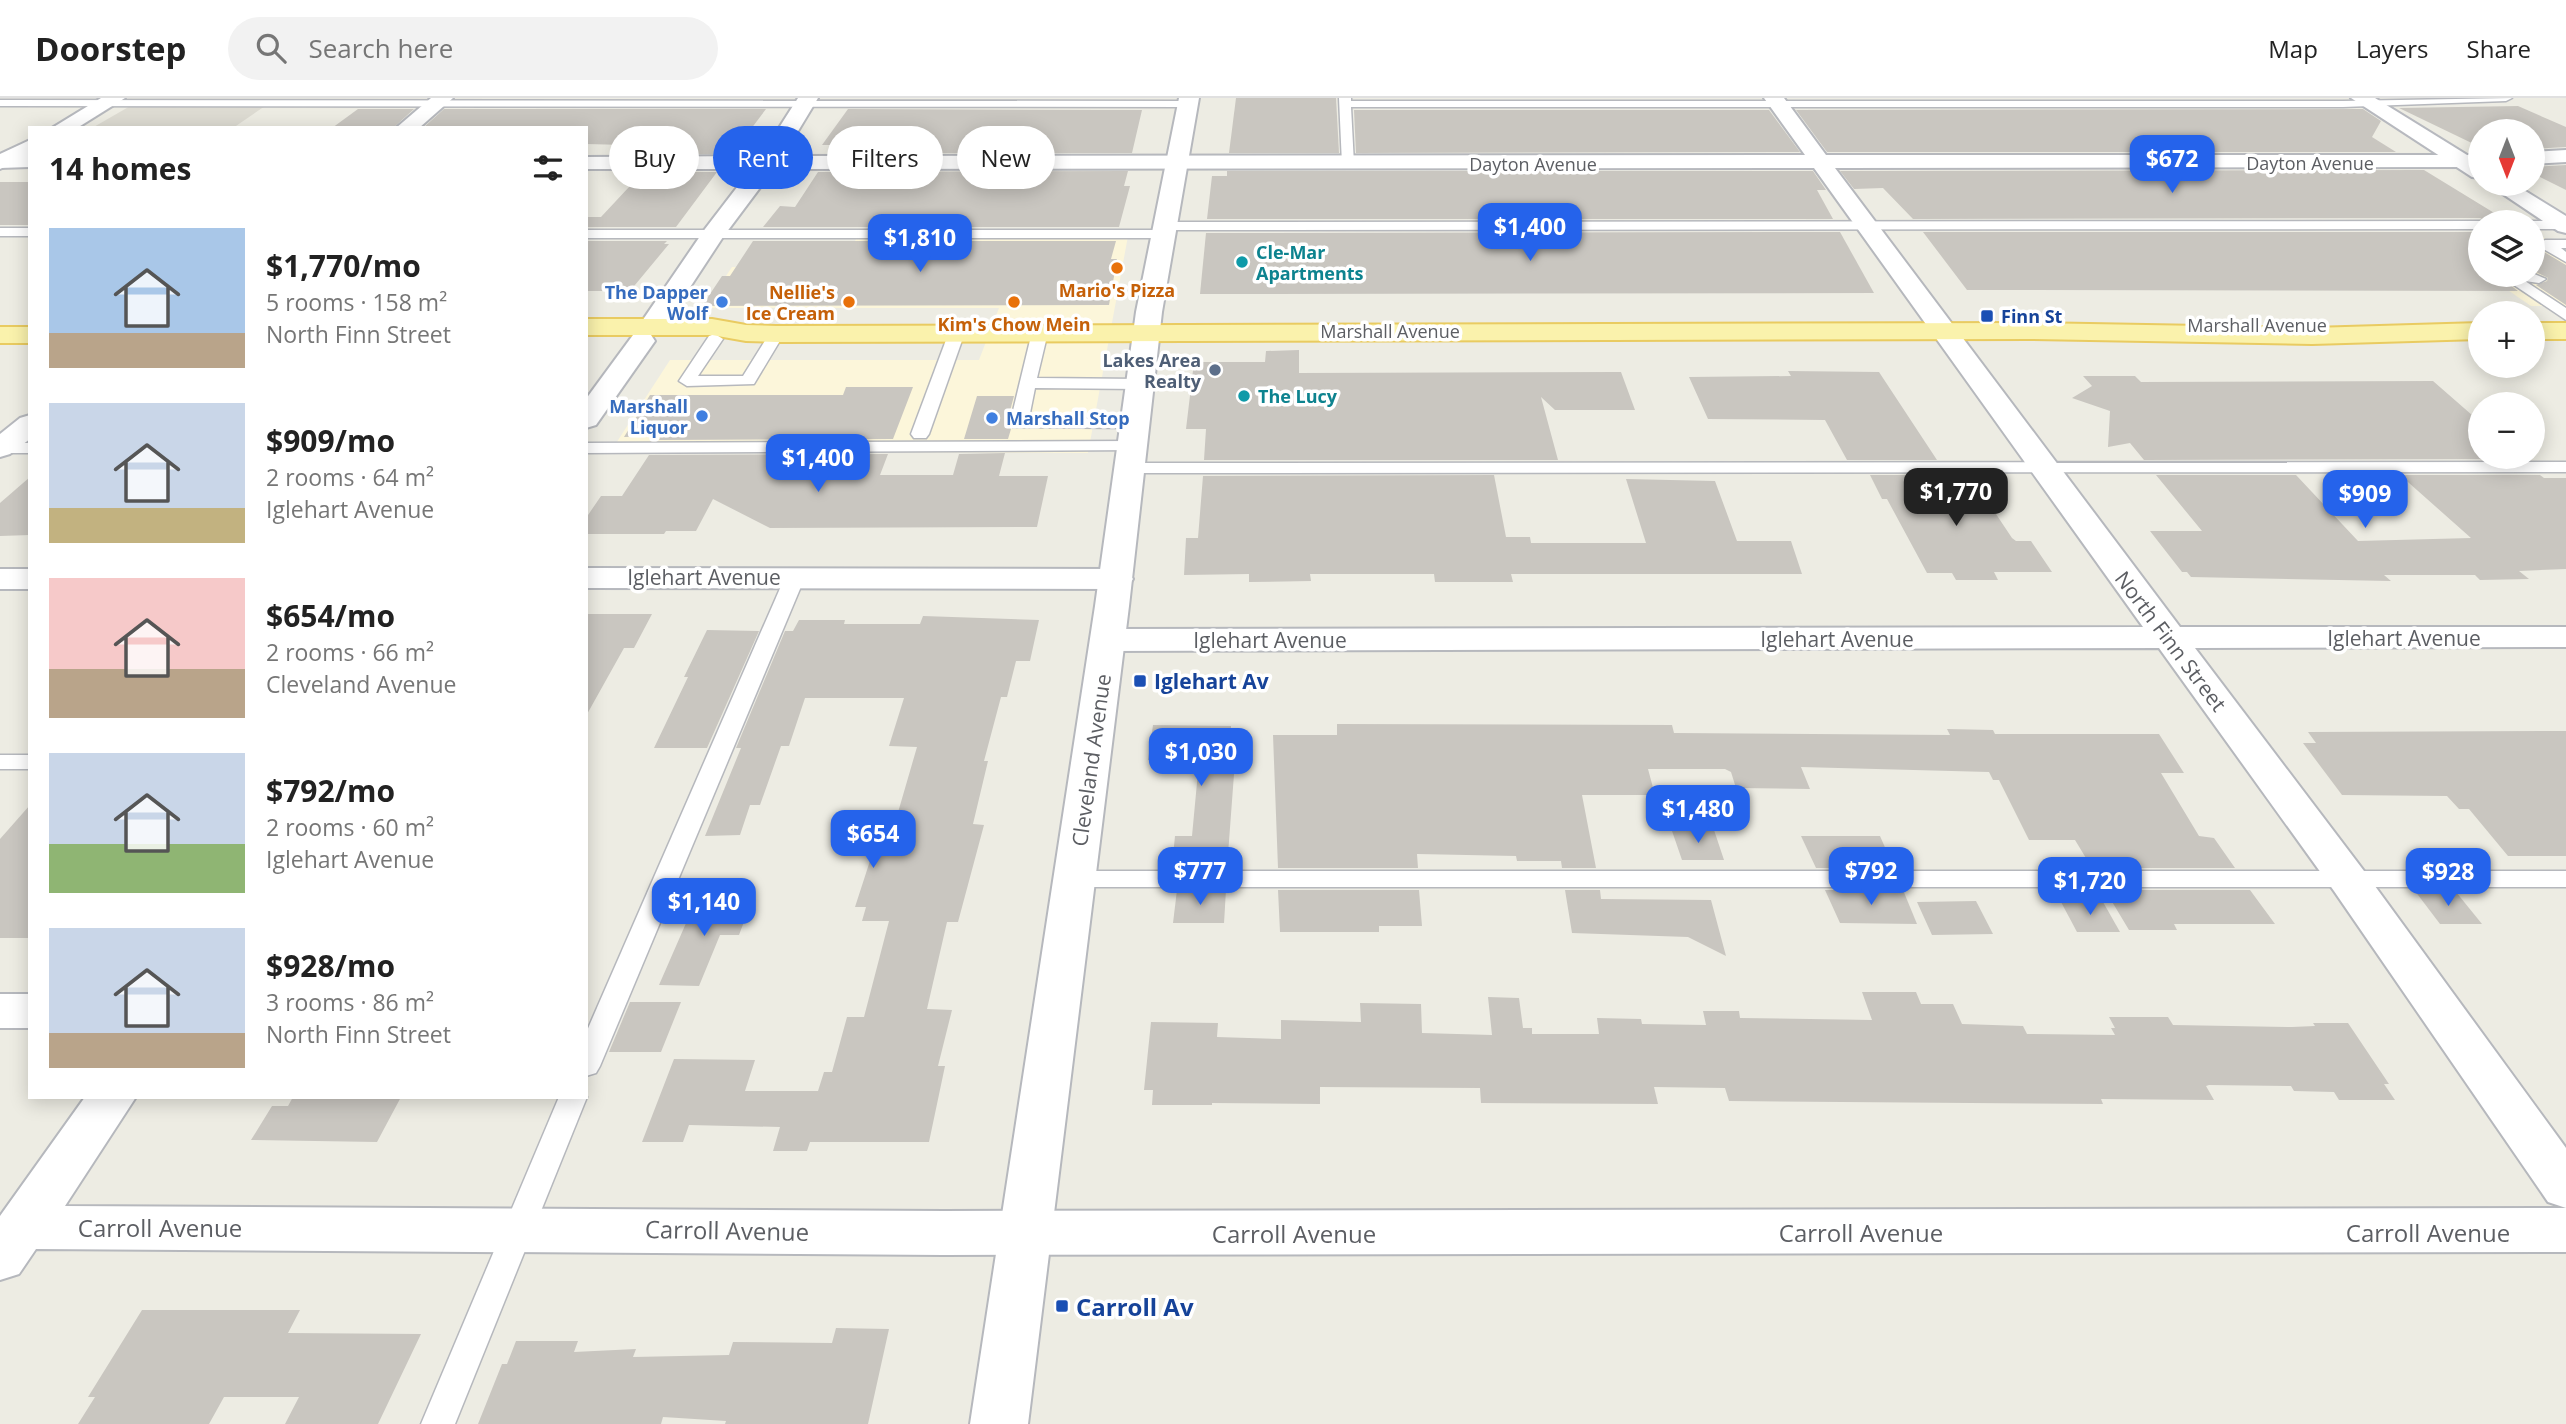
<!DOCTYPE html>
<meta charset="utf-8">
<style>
body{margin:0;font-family:"Open Sans",sans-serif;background:#f2f2f2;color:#222;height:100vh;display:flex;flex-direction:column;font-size:26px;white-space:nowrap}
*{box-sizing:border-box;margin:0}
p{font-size:23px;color:#767676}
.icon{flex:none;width:38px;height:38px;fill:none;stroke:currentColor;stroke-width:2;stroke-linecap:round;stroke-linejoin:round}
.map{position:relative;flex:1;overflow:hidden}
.panel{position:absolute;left:28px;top:28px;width:560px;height:973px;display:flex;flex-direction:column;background:#fff;border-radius:0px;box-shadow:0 4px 18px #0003}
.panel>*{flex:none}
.banner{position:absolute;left:609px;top:28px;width:665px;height:63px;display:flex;gap:14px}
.needle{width:46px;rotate:180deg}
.tools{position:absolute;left:2468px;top:21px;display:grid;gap:14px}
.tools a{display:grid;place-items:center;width:77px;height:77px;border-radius:50%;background:#fff;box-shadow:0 4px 18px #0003;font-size:35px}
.price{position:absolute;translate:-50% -60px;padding:0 16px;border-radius:14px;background:#2563eb;color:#fff;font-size:23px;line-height:46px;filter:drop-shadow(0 2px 4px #0008)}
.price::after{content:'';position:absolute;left:50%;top:42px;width:21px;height:16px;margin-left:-10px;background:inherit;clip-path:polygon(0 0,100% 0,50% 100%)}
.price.active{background:#222;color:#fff}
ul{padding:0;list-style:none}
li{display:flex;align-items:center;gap:21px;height:175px;padding:0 21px}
li span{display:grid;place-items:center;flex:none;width:196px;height:140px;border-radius:0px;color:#555}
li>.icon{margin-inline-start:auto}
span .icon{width:84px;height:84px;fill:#fffc;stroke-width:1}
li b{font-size:30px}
h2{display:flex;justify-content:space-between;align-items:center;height:84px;padding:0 21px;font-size:30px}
.pill{padding:0 24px;border-radius:32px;background:#fff;box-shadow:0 4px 18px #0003;font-size:24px;line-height:63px}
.pill.active{background:#2563eb;color:#fff}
header{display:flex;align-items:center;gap:42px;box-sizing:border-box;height:98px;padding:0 35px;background:#fff;border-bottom:2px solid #e0e0e0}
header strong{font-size:33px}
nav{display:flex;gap:38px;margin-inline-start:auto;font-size:24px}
.search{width:490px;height:63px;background:#f2f2f2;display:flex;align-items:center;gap:18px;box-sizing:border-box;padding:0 24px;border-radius:38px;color:#767676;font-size:26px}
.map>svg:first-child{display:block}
.commercial{fill:#fcf6da}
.education{fill:#dddbd2}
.building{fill:#c9c6c0}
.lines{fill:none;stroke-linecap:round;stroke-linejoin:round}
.service-casing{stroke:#b6b8bd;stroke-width:3}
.minor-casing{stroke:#b6b8bd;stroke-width:4}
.tertiary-casing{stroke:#b6b8bd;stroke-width:4}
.secondary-casing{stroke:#b7b9bf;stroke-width:4}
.primary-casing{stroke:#e9cb61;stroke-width:4}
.service{fill:#fff;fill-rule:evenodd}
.minor{fill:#fff;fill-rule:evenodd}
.tertiary{fill:#fff;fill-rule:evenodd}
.secondary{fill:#fff;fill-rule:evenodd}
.primary{fill:#faf2ac;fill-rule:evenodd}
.culture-dot{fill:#0f9aa8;stroke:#fff;stroke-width:2.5}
.food-dot{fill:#e8710a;stroke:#fff;stroke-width:2.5}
.shop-dot{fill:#3f7fe0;stroke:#fff;stroke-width:2.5}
.transit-dot{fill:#1a4fb4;stroke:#fff;stroke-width:2.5}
.service-dot{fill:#5c6f8a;stroke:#fff;stroke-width:2.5}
.labels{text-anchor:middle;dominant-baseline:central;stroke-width:7;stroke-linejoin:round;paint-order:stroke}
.far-street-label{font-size:18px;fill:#5c5e63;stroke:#fff}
.far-culture-label{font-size:18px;font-weight:bold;fill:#0d838f;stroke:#fff;text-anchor:start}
.far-food-label{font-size:18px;font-weight:bold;fill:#c56008;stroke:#fff}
.far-shop-label{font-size:18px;font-weight:bold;fill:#366cbe;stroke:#fff;text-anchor:end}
.far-transit-label{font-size:18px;font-weight:bold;fill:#164399;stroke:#fff;text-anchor:start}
.far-service-label{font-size:18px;font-weight:bold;fill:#4e5e75;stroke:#fff;text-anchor:end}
.street-label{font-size:21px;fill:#5c5e63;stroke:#fff}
.transit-label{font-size:21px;font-weight:bold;fill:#164399;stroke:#fff;text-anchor:start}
.near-street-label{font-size:24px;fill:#5c5e63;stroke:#fff}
.near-transit-label{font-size:24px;font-weight:bold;fill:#164399;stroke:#fff;text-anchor:start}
</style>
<header>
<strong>Doorstep</strong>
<div class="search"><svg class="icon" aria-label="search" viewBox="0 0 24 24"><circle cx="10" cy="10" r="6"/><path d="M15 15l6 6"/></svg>Search here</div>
<nav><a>Map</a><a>Layers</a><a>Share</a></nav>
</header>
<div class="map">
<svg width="2566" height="1326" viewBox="0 0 2566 1326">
<rect width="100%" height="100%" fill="#edece3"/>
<g class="commercial">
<polygon points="2532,132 2566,154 2566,208 2531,208 2486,177 2532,177"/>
<polygon points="858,137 1128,138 1088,355 611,353 670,262 979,262 999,210 711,210 706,208 732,169 842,169"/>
</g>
<polygon class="education" points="268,6 233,30 92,30 132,7"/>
<g class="building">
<polygon points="1236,0 1336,0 1339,55 1229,55"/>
<polygon points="2518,8 2566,29 2566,49 2532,51 2532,33 2480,33 2480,49 2399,10"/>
<polygon points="358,11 414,11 393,30 332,30"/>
<polygon points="444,11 766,11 732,56 659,56 666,48 586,46 586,30 423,30"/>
<polygon points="848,11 1100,12 1142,12 1132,55 830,55 836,47 822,47"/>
<polygon points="2363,11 2381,23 2372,39 2396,54 1827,54 1796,12"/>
<polygon points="1354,12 1769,12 1800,54 1356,55"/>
<polygon points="2566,67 2566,92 2532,75 2532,69"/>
<polygon points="2424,72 2509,124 2488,124 2480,120 1913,121 1883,90 1854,91 1840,73"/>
<polygon points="1128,73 1124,88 1130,88 1119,129 763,129 780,108 795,109 818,74"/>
<polygon points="1227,73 1813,73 1826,92 1817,92 1833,121 1207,121 1212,78 1227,78"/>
<polygon points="643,74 717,74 676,129 586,129 586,119 601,119"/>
<rect x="0" y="84" width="30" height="43"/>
<polygon points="1840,134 1874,195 1200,196 1206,135"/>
<polygon points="1923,134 2480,134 2480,177 2511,177 2505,183 2518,193 1967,192"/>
<polygon points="2532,139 2539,143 2535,145 2539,151 2566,167 2566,207 2536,187 2547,183 2548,180 2532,172"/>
<polygon points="586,143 667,143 664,146 669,146 630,193 586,193"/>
<polygon points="753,143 1116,143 1111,161 1117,161 1109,207 702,208 722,178 730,178"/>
<polygon points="1299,252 1299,275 1618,274 1621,274 1635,312 1555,312 1541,299 1558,362 1204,362 1206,331 1186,331 1194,264 1265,264 1266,253"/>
<polygon points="1788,273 1879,274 1937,362 1847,362 1825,322 1708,321 1689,279 1791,278"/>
<polygon points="2083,278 2135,278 2141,284 2433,283 2480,324 2480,359 2519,359 2522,361 2144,362 2130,345 2108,349 2110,313 2072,300 2092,288"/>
<polygon points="846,289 913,289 893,341 659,342 661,338 624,339 650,297 843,297"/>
<polygon points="977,298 1014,298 1007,324 1011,331 1008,341 964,341"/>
<polygon points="1005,355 999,378 1048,378 1037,429 770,430 713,401 696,433 666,433 664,436 586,436 586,420 601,398 622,398 649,357 888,356 880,377 953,377 959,356"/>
<polygon points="1494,377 1506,439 1530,439 1531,445 1646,445 1626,381 1715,383 1737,443 1791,443 1802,476 1511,476 1513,484 1435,484 1434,476 1310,476 1311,483 1249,484 1249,476 1184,477 1186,440 1198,440 1203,378"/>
<polygon points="1870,377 1947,377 1951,383 1974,383 2012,440 2016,443 2031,443 2052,474 1994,474 1998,482 1956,482 1952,475 1927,475 1887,401 1882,401"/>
<polygon points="2156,377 2296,377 2358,443 2471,440 2400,377 2540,377 2544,380 2566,380 2566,471 2519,473 2529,481 2480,482 2475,477 2384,477 2391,483 2191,479 2187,474 2182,474 2150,433 2202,433"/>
<polygon points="30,379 30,437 0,438 0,405"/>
<polygon points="586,516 652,516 634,550 624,550 586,618"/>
<polygon points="923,518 1039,522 1030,563 1016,563 1007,599 1001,599 984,663 988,663 973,726 984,727 958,824 947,824 927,911 952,912 938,968 945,968 929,1044 810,1044 807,1053 773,1053 780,1029 689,1027 683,1044 642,1044 674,961 755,962 745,993 818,993 824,974 832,974 847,919 864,919 889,823 862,823 866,809 855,809 879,735 892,735 917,649 889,648 904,600 805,600 789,648 781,648 760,707 750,707 740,737 705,738 741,650 736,650 785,533 793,533 799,522 845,522 844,526 920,526"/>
<polygon points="707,532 759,533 707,650 654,650 688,579 684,579"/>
<polygon points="1337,626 1672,627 1674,635 1950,637 1947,631 1993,632 1995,636 2159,636 2184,675 2161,675 2199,738 2214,740 2235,770 2092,770 2075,742 2029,742 1999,682 1993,682 1989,674 1801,669 1810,691 1736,690 1731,674 1725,671 1648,671 1655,697 1582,697 1596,770 1562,770 1561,763 1517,763 1516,758 1417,756 1418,770 1278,770 1273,637 1337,637"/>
<polygon points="1153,627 1231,628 1231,636 1237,636 1227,770 1179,770 1179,768 1172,768 1175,738 1192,738 1198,674 1160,674 1162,662 1148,662"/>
<polygon points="2566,633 2566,758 2508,758 2469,711 2459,711 2447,698 2342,697 2303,645 2316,645 2308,634"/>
<polygon points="30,707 30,840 0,840 0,741"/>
<polygon points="1714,732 1724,762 1682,762 1672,733"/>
<polygon points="1801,738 1880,738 1894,770 1816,770"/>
<polygon points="1177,792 1226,792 1224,825 1173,825"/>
<polygon points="1278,792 1419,792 1422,828 1379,828 1379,834 1280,834"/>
<polygon points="1565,792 1600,792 1601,801 1711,802 1726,858 1688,839 1572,835"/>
<polygon points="1825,792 1903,792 1917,826 1840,825"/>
<polygon points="2105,792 2250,792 2275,826 2174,826 2177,832 2129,832"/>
<polygon points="2415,793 2456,794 2482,826 2440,826"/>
<polygon points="697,800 753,800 739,837 720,837 699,888 659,887"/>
<polygon points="1976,803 1993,836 1932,837 1917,804"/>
<polygon points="2061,804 2103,804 2120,834 2077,834"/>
<polygon points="1862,894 1916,894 1921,906 1953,906 1962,926 2023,928 2027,936 2115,937 2111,930 2115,930 2109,919 2168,919 2173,927 2292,929 2315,928 2313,925 2348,925 2389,986 2384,986 2395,1002 2339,1002 2334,994 2294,993 2291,988 2209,987 2206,988 2214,1002 2101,1001 2103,1006 1729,1003 1725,990 1654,989 1658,1006 1481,1005 1480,990 1320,989 1320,1006 1212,1005 1212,1007 1152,1007 1153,992 1144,992 1151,924 1218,925 1217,939 1281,941 1281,922 1361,924 1360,905 1421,906 1422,935 1492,937 1488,899 1519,900 1523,930 1532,930 1532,936 1599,936 1597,920 1641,921 1642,926 1706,927 1703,913 1739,913 1740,920 1872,922"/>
<polygon points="630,904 681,904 661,954 609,954"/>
<polygon points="293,999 401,999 377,1044 251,1042 272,1008 288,1008"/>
<polygon points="142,1212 300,1212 288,1235 421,1236 378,1326 285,1326 299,1299 224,1299 209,1326 78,1326 95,1299 88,1299"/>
<polygon points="836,1230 889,1231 868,1326 725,1326 726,1323 663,1319 661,1326 478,1326 502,1266 507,1266 516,1243 578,1243 574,1254 636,1251 633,1259 729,1257 733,1244 832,1245"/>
</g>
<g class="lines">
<defs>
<g id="service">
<polygon points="1339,0 1351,0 1351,3 2343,3 2512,0 2506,3 2343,9 1351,9 1354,66 1348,70 1342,66"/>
<polygon points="0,2 1188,3 1194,6 1188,9 0,8"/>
<polygon points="2480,123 2485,124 2480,124 2480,131 1166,132 1159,128 1166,124"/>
<polygon points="2532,123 2564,123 2566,131 2532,131 2532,124 2527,124"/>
<rect x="0" y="130" width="30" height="8"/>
<polygon points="586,132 1165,132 1172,136 1165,140 586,140"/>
<polygon points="2545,142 2566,142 2566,150 2561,150 2566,154 2566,164 2540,149 2538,146"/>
<polygon points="2532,175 2546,181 2539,185 2525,183 2566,210 2566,222 2508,183 2514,177"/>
<polygon points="957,229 965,234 929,336 926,340 914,340 911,336 949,234"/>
<polygon points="1040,229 1048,234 1037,280 1140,281 1148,286 1140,291 1035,290 1029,320 1136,321 1142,322 1145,326 1142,330 1013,329 1010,325 1032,234"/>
<polygon points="776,231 784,236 754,286 687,288 679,283 709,238 715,236 723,241 698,278 743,278 771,233"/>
<polygon points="1133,343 1142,348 1139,352 586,355 586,345"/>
<rect x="0" y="345" width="30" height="10"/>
<polygon points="2566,364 2566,374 1130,375 1121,370 1130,365"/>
<polygon points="795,473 805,479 600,968 596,975 586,978 586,935 785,479"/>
<rect x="0" y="657" width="30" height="14"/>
<polygon points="1074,773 2566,773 2566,789 1074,789 1065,787 1062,781 1065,775"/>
<polygon points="586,997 587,999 455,1326 421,1326 559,999"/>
</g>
<g id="minor">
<polygon points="431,0 453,0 419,30 396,30"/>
<polygon points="798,0 818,0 783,58 1805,57 1764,0 1784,0 1826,57 2480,57 2480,69 1835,70 2180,529 2566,529 2566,549 2195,550 2364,773 2566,1050 2566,1110 2548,1104 2334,793 2159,550 1108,553 1096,549 1090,542 1096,535 1108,531 2143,529 1814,70 774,71 723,139 660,235 651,237 642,235 638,229 705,131 751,71 586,71 586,59 761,58"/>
<polygon points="2566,52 2566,64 2532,66 2532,54"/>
<polygon points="30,57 30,69 0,70 0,58"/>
<polygon points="642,235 651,237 655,243 596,327 586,330 586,301 633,237"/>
<polygon points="30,317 30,341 10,356 0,359 0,336 20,320"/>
<polygon points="586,470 1116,471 1128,474 1133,481 1128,488 1116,491 586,490"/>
<rect x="0" y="471" width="30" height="20"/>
<rect x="0" y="896" width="30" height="34"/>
<polygon points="85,999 136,999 65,1108 944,1113 2566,1110 2566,1154 944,1157 36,1151 19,1176 0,1182 0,1118"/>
</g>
<g id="tertiary">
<polygon points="101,0 125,0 77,30 52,30"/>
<polygon points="1179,0 1199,0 1162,214 1129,508 1028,1326 970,1326 1095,508 1136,214"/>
<polygon points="30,42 30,57 0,71 0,56"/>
</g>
<g id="secondary">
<polygon points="2351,0 2375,0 2480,65 2480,80 2472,79"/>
<polygon points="2488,86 2514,86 2566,118 2566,135 2558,133"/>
</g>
<g id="primary">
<polygon points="586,221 712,221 746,227 776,228 2033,225 2312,230 2480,225 2480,241 2312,246 2033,241 776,244 746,243 712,237 586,237"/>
<rect x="2532" y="225" width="34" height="16"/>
<rect x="0" y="229" width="30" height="16"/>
</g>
</defs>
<use href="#service" class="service-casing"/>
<use href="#minor" class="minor-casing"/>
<use href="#tertiary" class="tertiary-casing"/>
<use href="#secondary" class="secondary-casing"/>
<use href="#primary" class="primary-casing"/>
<use href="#service" class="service"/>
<use href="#minor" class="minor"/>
<use href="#tertiary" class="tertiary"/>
<use href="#secondary" class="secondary"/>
<use href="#primary" class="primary"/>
</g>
<g class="culture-dot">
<circle cx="1242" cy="164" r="7"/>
<circle cx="1244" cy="298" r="7"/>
</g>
<g class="food-dot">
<circle cx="1117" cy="170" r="7"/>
<circle cx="849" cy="204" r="7"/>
<circle cx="1014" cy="204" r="7"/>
</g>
<g class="shop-dot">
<circle cx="722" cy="204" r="7"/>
<circle cx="702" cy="318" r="7"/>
<circle cx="992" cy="320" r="7"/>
</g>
<g class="transit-dot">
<rect x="1980" y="211" width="14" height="14" rx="3.5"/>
<rect x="1133" y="576" width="14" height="14" rx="3.5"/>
<rect x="1055" y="1201" width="14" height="14" rx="3.5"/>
</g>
<circle class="service-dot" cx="1215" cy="272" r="7"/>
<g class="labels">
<g class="far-street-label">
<text x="2310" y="65">Dayton Avenue</text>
<text x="1533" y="66">Dayton Avenue</text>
<text x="2257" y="227">Marshall Avenue</text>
<text x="1390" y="233">Marshall Avenue</text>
</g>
<g class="far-culture-label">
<text x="1256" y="154">Cle-Mar<tspan x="1256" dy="21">Apartments</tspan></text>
<text x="1258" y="298">The Lucy</text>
</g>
<g class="far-food-label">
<text x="1117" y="192">Mario's Pizza</text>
<text x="835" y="194" text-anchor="end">Nellie's<tspan x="835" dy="21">Ice Cream</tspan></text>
<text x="1014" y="226">Kim's Chow Mein</text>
</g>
<g class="far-shop-label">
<text x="708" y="194">The Dapper<tspan x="708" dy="21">Wolf</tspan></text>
<text x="688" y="308">Marshall<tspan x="688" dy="21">Liquor</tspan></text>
<text x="1006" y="320" text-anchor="start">Marshall Stop</text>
</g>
<g class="far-transit-label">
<text x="2001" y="218">Finn St</text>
</g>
<g class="far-service-label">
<text x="1201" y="262">Lakes Area<tspan x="1201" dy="21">Realty</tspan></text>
</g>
<g class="street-label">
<text x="704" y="479">Iglehart Avenue</text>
<text x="2404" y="540">Iglehart Avenue</text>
<text x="1837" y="541">Iglehart Avenue</text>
<text x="1270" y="542">Iglehart Avenue</text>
<text transform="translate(2171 543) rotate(53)">North Finn Street</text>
<text transform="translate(1091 662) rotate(-82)">Cleveland Avenue</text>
</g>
<g class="transit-label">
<text x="1154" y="583">Iglehart Av</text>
</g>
<g class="near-street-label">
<text x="160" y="1129">Carroll Avenue</text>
<text transform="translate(727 1132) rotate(1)">Carroll Avenue</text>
<text x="1861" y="1134">Carroll Avenue</text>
<text x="2428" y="1134">Carroll Avenue</text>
<text x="1294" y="1135">Carroll Avenue</text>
</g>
<g class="near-transit-label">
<text x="1076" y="1208">Carroll Av</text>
</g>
</g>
</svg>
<div class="tools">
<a><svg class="needle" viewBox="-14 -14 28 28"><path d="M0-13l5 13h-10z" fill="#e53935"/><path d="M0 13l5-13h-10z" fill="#767676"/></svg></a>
<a><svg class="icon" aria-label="layers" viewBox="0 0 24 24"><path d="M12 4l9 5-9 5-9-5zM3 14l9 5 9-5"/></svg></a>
<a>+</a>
<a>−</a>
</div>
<b class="price" style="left:2172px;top:97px">$672</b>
<b class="price" style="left:1530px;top:165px">$1,400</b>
<b class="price" style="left:920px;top:176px">$1,810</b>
<b class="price" style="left:818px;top:396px">$1,400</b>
<b class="price active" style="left:1956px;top:430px">$1,770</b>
<b class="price" style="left:2365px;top:432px">$909</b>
<b class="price" style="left:1201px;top:690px">$1,030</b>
<b class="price" style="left:1698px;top:747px">$1,480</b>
<b class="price" style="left:873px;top:772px">$654</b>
<b class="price" style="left:1200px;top:809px">$777</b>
<b class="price" style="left:1871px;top:809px">$792</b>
<b class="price" style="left:2448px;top:810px">$928</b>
<b class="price" style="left:2090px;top:819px">$1,720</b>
<b class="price" style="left:704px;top:840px">$1,140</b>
<div class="banner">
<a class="pill">Buy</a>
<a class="pill active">Rent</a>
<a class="pill">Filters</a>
<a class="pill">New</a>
</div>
<section class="panel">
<h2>14 homes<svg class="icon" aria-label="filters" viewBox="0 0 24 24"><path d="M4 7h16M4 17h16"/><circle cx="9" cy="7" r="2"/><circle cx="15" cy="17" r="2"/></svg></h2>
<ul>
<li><span style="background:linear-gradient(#a9c7e8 75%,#b9a48a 0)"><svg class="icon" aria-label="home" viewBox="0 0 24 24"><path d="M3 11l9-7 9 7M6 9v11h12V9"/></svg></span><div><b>$1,770/mo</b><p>5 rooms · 158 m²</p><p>North Finn Street</p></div></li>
<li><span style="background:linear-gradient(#c9d6e8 75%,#c2b280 0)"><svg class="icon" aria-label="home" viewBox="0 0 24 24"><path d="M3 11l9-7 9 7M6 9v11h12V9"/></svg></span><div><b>$909/mo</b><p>2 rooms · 64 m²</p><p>Iglehart Avenue</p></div></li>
<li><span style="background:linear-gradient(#f6c9c9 65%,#b9a48a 0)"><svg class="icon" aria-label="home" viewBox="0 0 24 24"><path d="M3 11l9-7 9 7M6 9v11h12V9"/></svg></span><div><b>$654/mo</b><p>2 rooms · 66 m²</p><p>Cleveland Avenue</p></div></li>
<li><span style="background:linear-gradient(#c9d6e8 65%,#8fb573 0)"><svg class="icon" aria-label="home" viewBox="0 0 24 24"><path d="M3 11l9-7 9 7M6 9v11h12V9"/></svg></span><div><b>$792/mo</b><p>2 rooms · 60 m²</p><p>Iglehart Avenue</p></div></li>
<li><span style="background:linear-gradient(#c9d6e8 75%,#b9a48a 0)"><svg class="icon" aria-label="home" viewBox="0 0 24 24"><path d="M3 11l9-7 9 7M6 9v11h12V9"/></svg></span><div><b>$928/mo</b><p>3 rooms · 86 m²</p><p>North Finn Street</p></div></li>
</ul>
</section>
</div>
